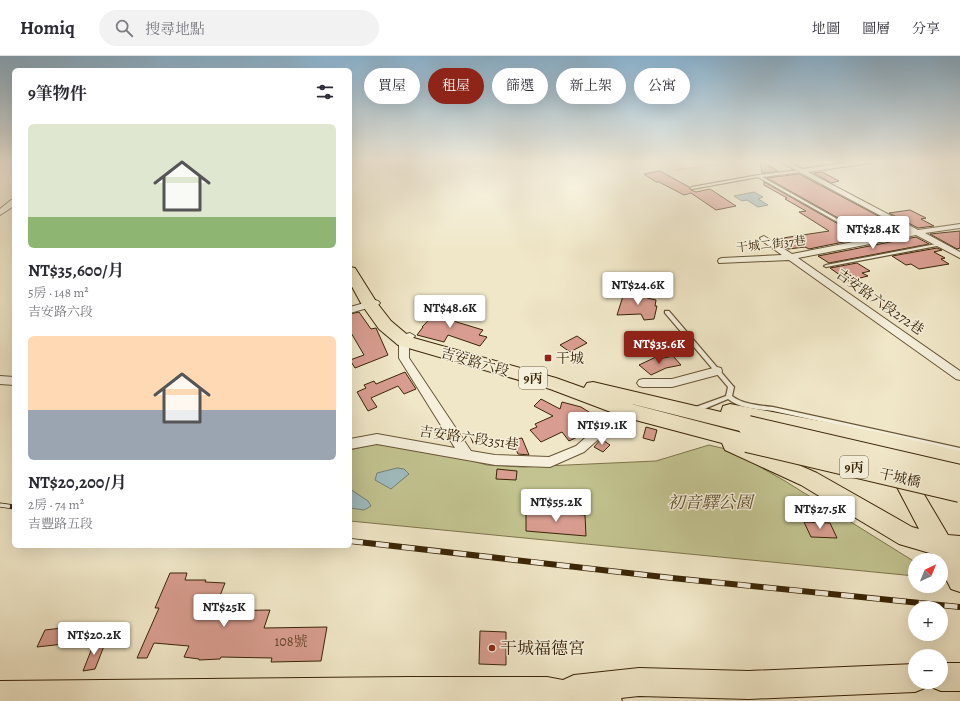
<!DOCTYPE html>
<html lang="zh-TW">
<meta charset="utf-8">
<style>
body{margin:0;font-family:Alegreya,"Noto Serif TC",serif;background:#f2f2f3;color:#2b2b33;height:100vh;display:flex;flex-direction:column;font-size:15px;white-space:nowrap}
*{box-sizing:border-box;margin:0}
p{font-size:13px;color:#7c7c81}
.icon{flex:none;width:22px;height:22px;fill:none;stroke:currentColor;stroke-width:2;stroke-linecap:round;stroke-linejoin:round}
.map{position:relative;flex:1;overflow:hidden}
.side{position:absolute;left:12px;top:12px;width:340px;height:480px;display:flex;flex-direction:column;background:#fff;border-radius:6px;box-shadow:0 4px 16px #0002}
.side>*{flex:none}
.banner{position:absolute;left:364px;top:12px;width:380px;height:36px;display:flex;gap:8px}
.needle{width:26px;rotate:43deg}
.fabs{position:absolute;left:908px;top:497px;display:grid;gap:8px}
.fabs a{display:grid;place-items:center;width:40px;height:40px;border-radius:50%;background:#fff;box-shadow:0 4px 16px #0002;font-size:20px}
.price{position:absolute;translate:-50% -34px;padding:0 9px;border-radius:4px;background:#fff;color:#222;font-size:13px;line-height:26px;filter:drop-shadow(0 1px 2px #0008)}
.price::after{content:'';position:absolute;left:50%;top:24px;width:12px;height:9px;margin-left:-6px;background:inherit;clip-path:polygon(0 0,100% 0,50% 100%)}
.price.active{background:#8f2418;color:#fff}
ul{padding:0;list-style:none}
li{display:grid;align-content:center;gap:8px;height:212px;padding:0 16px}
li span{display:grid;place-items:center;height:124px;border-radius:6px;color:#555}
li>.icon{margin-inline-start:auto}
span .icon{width:72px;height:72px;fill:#fffc;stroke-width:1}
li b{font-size:17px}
h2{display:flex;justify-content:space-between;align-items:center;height:48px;padding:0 16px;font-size:17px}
.chip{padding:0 14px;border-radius:18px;background:#fff;box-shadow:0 4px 16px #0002;font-size:14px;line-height:36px}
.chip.active{background:#8f2418;color:#fff}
header{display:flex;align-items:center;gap:24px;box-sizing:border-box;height:56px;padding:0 20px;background:#fff;border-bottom:1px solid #e1e1e2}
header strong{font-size:19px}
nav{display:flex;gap:22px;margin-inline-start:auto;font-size:14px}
.search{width:280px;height:36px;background:#f2f2f3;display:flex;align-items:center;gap:10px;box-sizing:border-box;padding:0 14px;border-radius:22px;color:#7c7c81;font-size:15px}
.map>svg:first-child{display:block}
.green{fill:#c2c390;stroke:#7e744b}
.water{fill:#9fbdc0;stroke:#768076}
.building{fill:#d89d90;stroke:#392506}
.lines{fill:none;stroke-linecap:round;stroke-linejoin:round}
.lane-casing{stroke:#675636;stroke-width:2.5}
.street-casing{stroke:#675636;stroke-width:2}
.primary-casing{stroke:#392506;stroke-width:2}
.path{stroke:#392506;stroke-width:1.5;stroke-dasharray:0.5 1.5;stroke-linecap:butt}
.lane{fill:#f5efdb;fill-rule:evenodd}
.street{fill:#f5efdb;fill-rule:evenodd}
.primary{fill:#f0e7c8;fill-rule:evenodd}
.rail-far1-casing{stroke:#392506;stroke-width:5}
.rail-casing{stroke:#392506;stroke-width:6}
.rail-far1{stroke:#f5efdb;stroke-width:3.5;stroke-dasharray:10;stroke-linecap:butt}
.rail{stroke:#f5efdb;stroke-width:4.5;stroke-dasharray:13;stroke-linecap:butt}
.primary-bridge-casing{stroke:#392506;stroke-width:22;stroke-linecap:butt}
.primary-bridge{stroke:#f0e7c8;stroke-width:20}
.poi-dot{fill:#8f2418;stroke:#f5efdb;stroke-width:1.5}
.labels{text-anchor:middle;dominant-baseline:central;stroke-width:3;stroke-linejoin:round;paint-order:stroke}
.far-street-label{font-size:12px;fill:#392506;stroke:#f5efdb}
.shield{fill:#f5efdb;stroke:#716246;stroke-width:1}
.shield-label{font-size:13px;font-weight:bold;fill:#392506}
.street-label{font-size:14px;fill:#392506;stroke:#f5efdb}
.poi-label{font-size:14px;fill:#392506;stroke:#f5efdb;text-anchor:start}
.near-number-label{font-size:14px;fill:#614328}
.near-park-label{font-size:17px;font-style:italic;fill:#5b4c28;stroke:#f5efdb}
.near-poi-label{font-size:17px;fill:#392506;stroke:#f5efdb;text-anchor:start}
</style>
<header>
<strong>Homiq</strong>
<div class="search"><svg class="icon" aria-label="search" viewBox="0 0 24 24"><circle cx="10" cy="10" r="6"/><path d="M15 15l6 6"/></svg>搜尋地點</div>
<nav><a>地圖</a><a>圖層</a><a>分享</a></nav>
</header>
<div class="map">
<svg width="960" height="645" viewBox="0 0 960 645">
<rect width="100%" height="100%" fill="#f0e7c8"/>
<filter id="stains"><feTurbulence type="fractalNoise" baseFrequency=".005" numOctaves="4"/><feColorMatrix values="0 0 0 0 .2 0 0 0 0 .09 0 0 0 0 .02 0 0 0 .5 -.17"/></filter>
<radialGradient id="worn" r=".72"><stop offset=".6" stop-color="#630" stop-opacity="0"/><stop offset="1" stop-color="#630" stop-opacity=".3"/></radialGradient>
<polygon class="green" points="375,388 451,399 487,409 523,411 656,405 709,389 730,394 785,425 915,506 915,520 350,465 350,394"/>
<g class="water">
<polygon points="754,136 763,141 758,143 768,149 758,151 747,144 742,145 734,140"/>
<polygon points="397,412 404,413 409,418 391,433 375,424 377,417"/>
<polygon points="350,433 368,445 371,450 364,454 350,452"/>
</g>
<g class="building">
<polygon points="760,105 778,115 762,117"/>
<polygon points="660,115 689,131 691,134 696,136 710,133 736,150 716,154 691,137 684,139 659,126 656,126 644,118"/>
<polygon points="822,116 839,125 831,127 814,117"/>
<polygon points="799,118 905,174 872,181 767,122"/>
<polygon points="764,126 863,182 809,193 805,191 788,193 776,186 787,184 783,182 829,175 799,156 806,155 785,143 787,142 764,129"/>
<polygon points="910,154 926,162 921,163 934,170 918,172 889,157"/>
<polygon points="960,175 960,192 957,193 930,178"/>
<polygon points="916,181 929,188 829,207 818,200"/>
<polygon points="937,192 942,194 934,196 945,202 941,203 949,208 919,213 911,208 906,209 892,200"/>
<polygon points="857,207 870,215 862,217 868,220 848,225 830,212"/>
<polygon points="624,237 637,240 638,237 647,239 647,242 656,244 655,250 657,250 654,263 644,264 641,258 617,259"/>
<polygon points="440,252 450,255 445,260 452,263 450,264 483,274 479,279 487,281 480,290 448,279 444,286 417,279 423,271 422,271"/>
<polygon points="359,256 371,273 376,272 388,299 355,312 350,304 364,299 350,275 350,258"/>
<polygon points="577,280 587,287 570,296 560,289"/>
<polygon points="673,300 681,309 666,312 651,319 639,309 656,301 659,303"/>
<polygon points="405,316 416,333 404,338 398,330 371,342 377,351 368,355 357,336 366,332 364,329 374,325 376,328"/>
<polygon points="541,343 560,353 562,346 581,351 600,363 586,375 588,376 569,385 562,376 541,386 530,374 537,371 535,368 553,360 534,350"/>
<polygon points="646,371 657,374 654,385 643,382"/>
<polygon points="522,382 529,399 518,398 512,384"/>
<polygon points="601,383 610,389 603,396 594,391"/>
<polygon points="497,413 517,415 516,424 496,423"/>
<polygon points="526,455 585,459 586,480 526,475"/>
<polygon points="804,466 830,467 837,482 811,481"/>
<polygon points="170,517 187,517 185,524 206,524 205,526 225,527 214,555 270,554 264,572 327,571 321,605 271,606 272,602 221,601 220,603 199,604 199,603 184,601 189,590 154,587 147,602 137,602 159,552 155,552"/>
<polygon points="97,568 90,585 37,591 45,574"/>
<polygon points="480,575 506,576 506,609 479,608"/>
<polygon points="106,585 95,613 83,615 94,587"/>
</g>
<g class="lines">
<defs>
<g id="lane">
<polygon points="800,114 802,115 801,116 762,121 873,183 873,185 871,185 758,121 692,133 690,132 692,131 759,119"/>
<polygon points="941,187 942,187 942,189 826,211 824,210 826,209"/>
<path d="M665 255H669L733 330 734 331 732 340C744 349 759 349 773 351L960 392V396L773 355C758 353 741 353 728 343L697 356H693L692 354 693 352 726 340 728 331 665 257Z"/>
</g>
<g id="street">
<polygon points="779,105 787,105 802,113 856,105 873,105 870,107 808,116 918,174 960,168 960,172 925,177 960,196 960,202 916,179 798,202 960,315 960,324 956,323 789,204 719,207 718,205 719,203 722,202 782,199 761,184 760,182 764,180 792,198 909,175"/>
<polygon points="11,144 14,144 14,150 0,159 0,153"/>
<polygon points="375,244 378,245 380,247 378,249 350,257 350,251"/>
<polygon points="410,277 415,280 409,286 409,302 471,395 495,399 549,401 576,390 620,351 623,345 627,344 631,345 633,348 628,357 584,396 550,411 495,409 377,388 350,393 350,383 377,378 455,392 399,302 399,285 406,278"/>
<polygon points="717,311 721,312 722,315 721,318 672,331 643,331 639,330 637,327 639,324 643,323 672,323"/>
<polygon points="0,320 14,321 14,329 0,328"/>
</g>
<g id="primary">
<polygon points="350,211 355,212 377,247 391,265 410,281 556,322 584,332 587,327 593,326 721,356 723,350 730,348 883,377 960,395 960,411 883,393 756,367 758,370 755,375 748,377 620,345 754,380 757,386 755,390 817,417 912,471 919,473 888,414 892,408 899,405 906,408 948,479 960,480 960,536 951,533 941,513 941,504 936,504 933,498 899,488 801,429 725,394 722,387 624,361 550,333 398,289 379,273 362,249 350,227"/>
<polygon points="941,607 960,607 960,635 941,635 931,631 929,626 941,626"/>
<polygon points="915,608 915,626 928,626 925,632 915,636 749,643 639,640 621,642 622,645 0,645 0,625 409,621 547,621 563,624 574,619 639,612 749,615"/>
</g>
</defs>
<use href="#lane" class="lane-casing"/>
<use href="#street" class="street-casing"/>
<use href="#primary" class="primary-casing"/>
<g class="path">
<polyline points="682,113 684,105"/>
<polyline points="677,114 733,106 731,105"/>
</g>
<use href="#lane" class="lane"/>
<use href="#street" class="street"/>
<use href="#primary" class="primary"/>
<defs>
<polyline id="rail-far1" points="0,449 14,451"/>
<polyline id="rail" points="350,485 672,522 960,551"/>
</defs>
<use href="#rail-far1" class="rail-far1-casing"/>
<use href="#rail" class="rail-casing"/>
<use href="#rail-far1" class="rail-far1"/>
<use href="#rail" class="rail"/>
<defs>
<g id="primary-bridge">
<polyline points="748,370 960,419"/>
<polyline points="747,386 960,436"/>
</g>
</defs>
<use href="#primary-bridge" class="primary-bridge-casing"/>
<use href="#primary-bridge" class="primary-bridge"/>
</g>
<linearGradient id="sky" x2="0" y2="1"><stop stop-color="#8bb8d8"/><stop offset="0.54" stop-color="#f8f4e6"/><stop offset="1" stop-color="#f8f4e6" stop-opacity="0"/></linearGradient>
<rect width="960" height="195" fill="url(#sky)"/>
<g class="poi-dot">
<rect x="544" y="298" width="8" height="8" rx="2"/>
<circle cx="492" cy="592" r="4"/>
</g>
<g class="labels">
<g class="far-street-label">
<text transform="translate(771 188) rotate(-6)">干城二街37巷</text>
</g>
<g class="shield">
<rect x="519" y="311" width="28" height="22" rx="3"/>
<rect x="840" y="400" width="28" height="22" rx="3"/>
</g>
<g class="shield-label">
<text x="533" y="322">9丙</text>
<text x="854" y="411">9丙</text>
</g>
<g class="street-label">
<text transform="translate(880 246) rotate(35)">吉安路六段272巷</text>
<text transform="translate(475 306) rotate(16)">吉安路六段</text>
<text transform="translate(469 382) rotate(8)">吉安路六段351巷</text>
<text transform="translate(900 422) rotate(13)">干城橋</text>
</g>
<g class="poi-label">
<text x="556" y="302">干城</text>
</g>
<g class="near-number-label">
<text x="291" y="585">108號</text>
</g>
<g class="near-park-label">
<text x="710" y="446">初音驛公園</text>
</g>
<g class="near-poi-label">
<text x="500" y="592">干城福德宮</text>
</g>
</g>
<rect width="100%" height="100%" filter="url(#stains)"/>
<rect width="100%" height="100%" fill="url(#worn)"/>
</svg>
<div class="fabs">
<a><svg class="needle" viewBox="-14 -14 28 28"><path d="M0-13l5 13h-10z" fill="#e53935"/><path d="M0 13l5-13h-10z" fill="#7c7c81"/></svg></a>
<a>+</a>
<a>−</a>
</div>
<b class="price" style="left:873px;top:194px">NT$28.4K</b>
<b class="price" style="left:638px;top:250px">NT$24.6K</b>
<b class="price" style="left:450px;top:273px">NT$48.6K</b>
<b class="price active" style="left:659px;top:309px">NT$35.6K</b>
<b class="price" style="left:602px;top:390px">NT$19.1K</b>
<b class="price" style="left:556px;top:467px">NT$55.2K</b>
<b class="price" style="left:820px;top:474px">NT$27.5K</b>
<b class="price" style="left:224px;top:572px">NT$25K</b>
<b class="price" style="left:94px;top:600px">NT$20.2K</b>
<div class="banner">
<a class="chip">買屋</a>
<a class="chip active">租屋</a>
<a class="chip">篩選</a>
<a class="chip">新上架</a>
<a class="chip">公寓</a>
</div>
<section class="side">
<h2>9筆物件<svg class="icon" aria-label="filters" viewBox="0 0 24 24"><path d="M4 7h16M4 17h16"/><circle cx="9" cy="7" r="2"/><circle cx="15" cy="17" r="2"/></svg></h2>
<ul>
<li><span style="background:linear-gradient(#dfe7d0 75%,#8fb573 0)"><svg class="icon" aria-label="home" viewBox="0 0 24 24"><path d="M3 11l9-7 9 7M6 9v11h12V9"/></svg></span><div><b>NT$35,600/月</b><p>5房 · 148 m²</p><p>吉安路六段</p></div></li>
<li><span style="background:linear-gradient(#ffd9b3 60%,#9aa5b1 0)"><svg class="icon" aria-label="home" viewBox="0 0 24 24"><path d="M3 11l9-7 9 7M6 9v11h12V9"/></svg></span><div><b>NT$20,200/月</b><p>2房 · 74 m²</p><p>吉豐路五段</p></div></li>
</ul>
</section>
</div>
